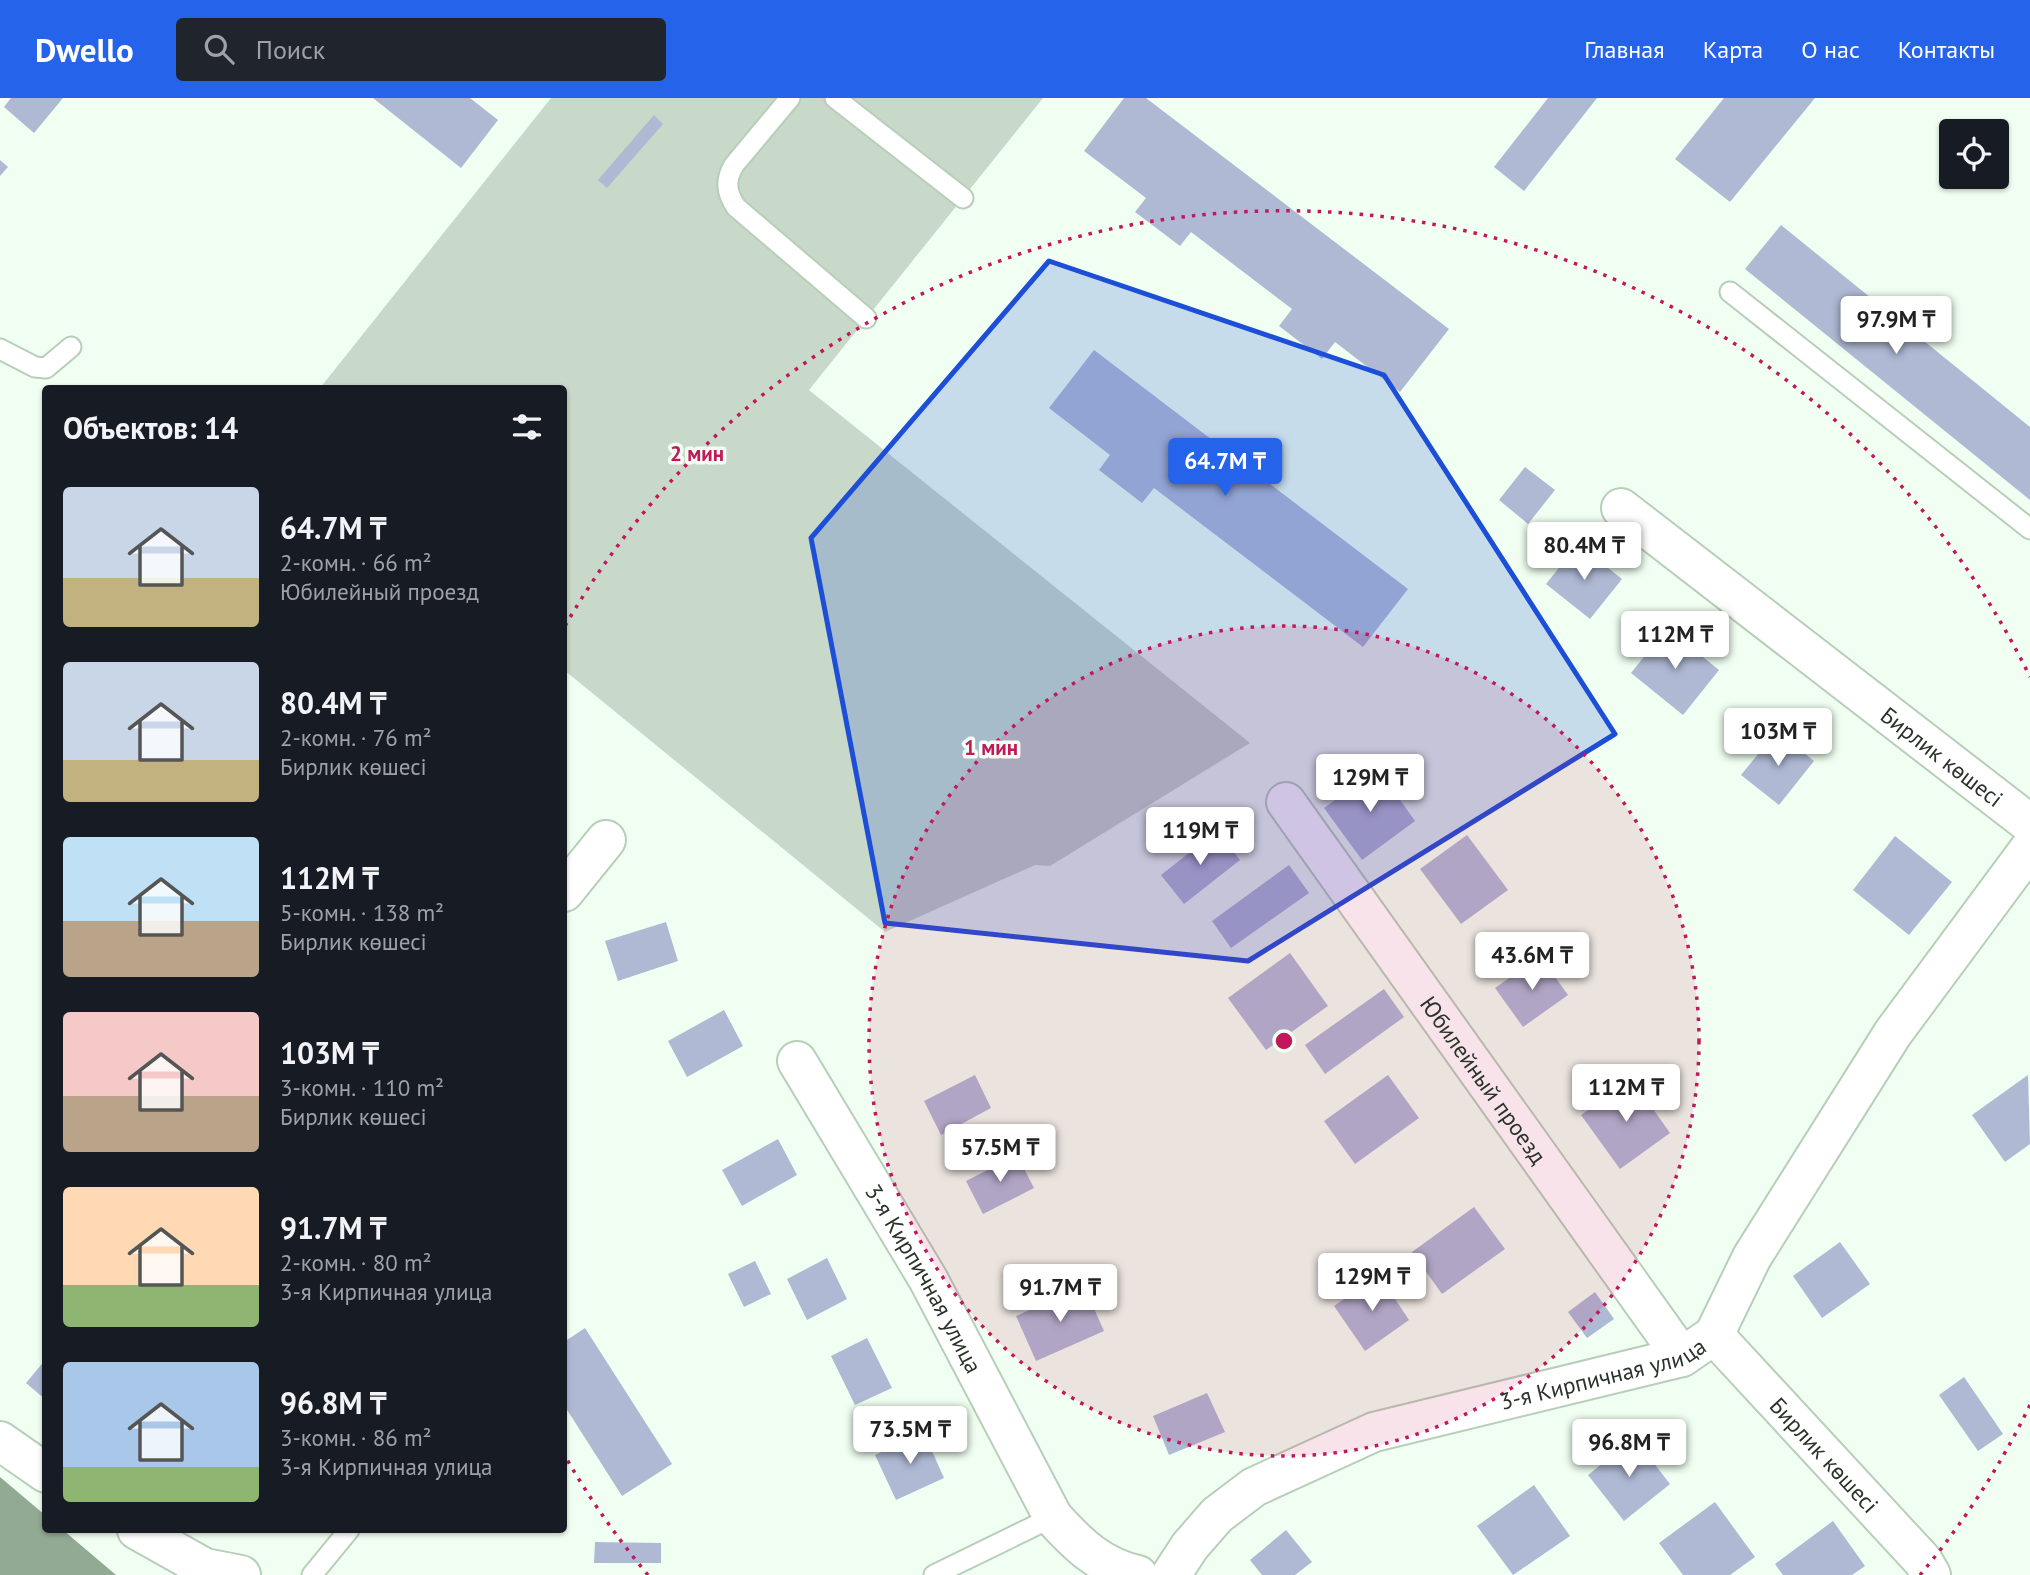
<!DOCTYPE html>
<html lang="ru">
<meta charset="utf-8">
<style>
body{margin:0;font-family:"PT Sans",sans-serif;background:#20242c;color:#f1f3f6;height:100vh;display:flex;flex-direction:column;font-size:26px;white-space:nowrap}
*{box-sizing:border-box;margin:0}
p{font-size:23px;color:#9ea1a6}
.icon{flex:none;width:38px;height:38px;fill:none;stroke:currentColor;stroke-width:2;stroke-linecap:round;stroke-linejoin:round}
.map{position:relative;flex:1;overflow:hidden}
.panel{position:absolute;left:42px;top:287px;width:525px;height:1148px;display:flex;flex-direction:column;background:#171b24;border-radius:7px;box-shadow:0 2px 5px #0004}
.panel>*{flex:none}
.tools{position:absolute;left:1939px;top:21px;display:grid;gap:14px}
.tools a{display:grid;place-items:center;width:70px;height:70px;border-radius:7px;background:#171b24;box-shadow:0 2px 5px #0004;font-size:35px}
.price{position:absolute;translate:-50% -60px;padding:0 16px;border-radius:7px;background:#fff;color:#222;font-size:23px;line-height:46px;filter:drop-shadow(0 2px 4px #0008)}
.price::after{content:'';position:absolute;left:50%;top:42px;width:21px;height:16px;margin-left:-10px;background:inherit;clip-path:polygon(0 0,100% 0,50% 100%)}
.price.on{background:#2563eb;color:#fff}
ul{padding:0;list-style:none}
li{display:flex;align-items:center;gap:21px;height:175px;padding:0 21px}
li span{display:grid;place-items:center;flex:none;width:196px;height:140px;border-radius:7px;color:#555}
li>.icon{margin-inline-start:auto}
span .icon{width:84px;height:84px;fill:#fffc;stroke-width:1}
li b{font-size:30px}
h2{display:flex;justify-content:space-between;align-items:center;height:84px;padding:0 21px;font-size:30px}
header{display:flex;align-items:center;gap:42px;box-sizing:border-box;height:98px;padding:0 35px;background:#2563eb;color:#fff}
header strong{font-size:33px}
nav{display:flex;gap:38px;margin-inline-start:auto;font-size:24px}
.search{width:490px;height:63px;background:#20242c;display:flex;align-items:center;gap:18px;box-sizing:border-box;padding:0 24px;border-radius:7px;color:#9ea1a6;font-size:26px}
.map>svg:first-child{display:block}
.green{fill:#c8d8c9}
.water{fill:#92aa93}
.building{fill:#afb9d4}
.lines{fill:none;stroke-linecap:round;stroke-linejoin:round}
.service-casing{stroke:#b7cfb8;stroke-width:23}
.minor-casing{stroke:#b7cfb8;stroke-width:42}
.service{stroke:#fff;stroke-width:19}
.minor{stroke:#fff;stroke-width:38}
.marked{fill:#1d4ed8;fill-opacity:0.2;stroke:#1d4ed8;stroke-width:5;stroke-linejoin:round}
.ring{fill:none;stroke:#c2185b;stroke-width:3.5;stroke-dasharray:3.5 7}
.labels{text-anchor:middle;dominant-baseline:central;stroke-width:7;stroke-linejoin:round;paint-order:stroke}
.street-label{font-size:23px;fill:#2a332a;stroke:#f0fff1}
.centre{fill:#c2185b;stroke:#f0fff1;stroke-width:3.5}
.ring-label{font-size:21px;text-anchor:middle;font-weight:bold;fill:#c2185b;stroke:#f0fff1;stroke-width:7;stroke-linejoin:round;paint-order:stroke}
</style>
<header>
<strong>Dwello</strong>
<div class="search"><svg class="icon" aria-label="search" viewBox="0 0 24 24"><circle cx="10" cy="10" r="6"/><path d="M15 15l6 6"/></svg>Поиск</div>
<nav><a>Главная</a><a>Карта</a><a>О нас</a><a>Контакты</a></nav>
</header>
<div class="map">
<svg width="2030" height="1477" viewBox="0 0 2030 1477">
<rect width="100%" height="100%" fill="#f0fff1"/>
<polygon class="green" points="551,0 1043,0 809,292 1250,645 1050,768 1035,767 885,834 564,572 564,290 320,290"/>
<polygon class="water" points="0,1379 45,1417 46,1432 63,1432 116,1477 0,1477"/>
<g class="building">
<polygon points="11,0 63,0 34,35 4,9"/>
<polygon points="373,0 470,0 498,22 461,70"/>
<polygon points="1124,0 1146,0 1449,231 1400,294 1335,244 1322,261 1279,228 1292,211 1191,134 1180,148 1135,114 1146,100 1084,53"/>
<polygon points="1548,0 1597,0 1524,93 1494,69"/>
<polygon points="1724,0 1815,0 1730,104 1675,61"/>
<polygon points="654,17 663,26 607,90 598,82"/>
<polygon points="0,62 8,69 0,78"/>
<polygon points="1781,127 2030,329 2030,402 1745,171"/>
<polygon points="1094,252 1408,491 1363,549 1154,390 1142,405 1099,372 1110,357 1049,310"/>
<polygon points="1525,369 1555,392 1528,426 1499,402"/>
<polygon points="1578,446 1622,481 1590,521 1546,486"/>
<polygon points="1667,530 1719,572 1683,617 1631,575"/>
<polygon points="1777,633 1814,663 1779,707 1741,677"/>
<polygon points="1378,671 1415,723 1362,762 1324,710"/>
<polygon points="1217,733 1240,762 1184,806 1161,777"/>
<polygon points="1467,737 1508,792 1461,826 1420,771"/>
<polygon points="1895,738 1952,784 1909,837 1853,792"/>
<polygon points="1289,767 1309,795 1231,850 1212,823"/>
<polygon points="666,824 678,863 618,883 605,843"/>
<polygon points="1290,855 1328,908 1266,952 1228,900"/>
<polygon points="1540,858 1568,897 1523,929 1495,890"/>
<polygon points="1384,891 1404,919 1325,976 1305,947"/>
<polygon points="724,912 743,948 687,979 668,943"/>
<polygon points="975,977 991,1010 941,1037 924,1003"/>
<polygon points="1388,977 1419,1020 1355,1066 1324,1023"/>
<polygon points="2028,977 2030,1046 2005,1064 1972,1017"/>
<polygon points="1632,981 1670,1035 1620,1071 1581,1017"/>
<polygon points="778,1041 797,1077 742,1108 722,1072"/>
<polygon points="1017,1057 1034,1090 983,1116 966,1083"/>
<polygon points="1474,1109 1505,1151 1442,1196 1412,1154"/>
<polygon points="1840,1144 1870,1186 1822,1220 1793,1178"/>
<polygon points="827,1160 847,1201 807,1222 787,1181"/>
<polygon points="755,1163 771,1196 744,1209 728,1176"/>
<polygon points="1379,1177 1409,1222 1365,1253 1334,1208"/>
<polygon points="1084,1188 1104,1233 1036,1263 1016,1218"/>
<polygon points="1595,1194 1614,1221 1587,1240 1568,1214"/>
<polygon points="585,1230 672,1366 622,1398 564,1307 564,1244"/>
<polygon points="867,1240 892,1290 855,1307 831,1258"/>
<polygon points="46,1261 46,1302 26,1285"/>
<polygon points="1964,1279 2003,1336 1978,1353 1939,1297"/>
<polygon points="1207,1295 1225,1334 1169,1357 1153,1318"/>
<polygon points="924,1335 944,1380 896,1402 875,1357"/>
<polygon points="1634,1340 1670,1386 1624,1423 1588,1377"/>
<polygon points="1534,1387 1570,1438 1513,1477 1477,1428"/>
<polygon points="1715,1404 1755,1459 1730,1477 1683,1477 1659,1445"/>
<polygon points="1833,1423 1865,1468 1852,1477 1783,1477 1775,1466"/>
<polygon points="1286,1432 1312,1464 1295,1477 1262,1477 1250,1462"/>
<polygon points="595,1444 661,1445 661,1465 594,1465"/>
</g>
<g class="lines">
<defs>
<g id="service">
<path d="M790 0 734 67C725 82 726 94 736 109L866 220"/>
<polyline points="835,0 963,100"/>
<polyline points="1730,194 2030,431"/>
<polyline points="0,251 35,269 46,270 71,249"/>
<polyline points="312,1477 349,1432"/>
<polyline points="934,1477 1053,1419"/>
</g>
<g id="minor">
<path id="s1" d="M1621 410 2030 726"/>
<path id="s2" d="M1286 704 1682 1259"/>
<polyline points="564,794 606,742"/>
<path id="s3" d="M797 963 928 1181 1053 1419C1078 1447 1101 1469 1138 1477"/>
<path id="s4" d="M1714 1237 1923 1463 1931 1477"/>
<polyline points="0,1343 46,1375"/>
<polyline points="137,1432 205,1470 241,1477"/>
<path id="s5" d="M1171 1477 1190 1448 1217 1417 1254 1389 1374 1334 1682 1259 1714 1237 1752 1159 1893 935 2030 750"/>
</g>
</defs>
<use href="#service" class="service-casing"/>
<use href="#minor" class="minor-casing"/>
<use href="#service" class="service"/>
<use href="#minor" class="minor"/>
</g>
<path class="marked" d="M1049 163 1384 277 1615 636 1248 863 885 825 811 440Z"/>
<circle cx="1284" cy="943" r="415" fill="#c2185b" fill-opacity=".12"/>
<g class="ring">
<circle cx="1284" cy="943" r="415"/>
<path d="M2030 1307A830 830 0 0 1 1920 1477M648 1477A830 830 0 0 1 565 1358M565 528A830 830 0 0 1 2030 579"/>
</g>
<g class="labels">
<g class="street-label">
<text stroke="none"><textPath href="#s1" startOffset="406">Бирлик көшесі</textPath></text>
<text stroke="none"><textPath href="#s2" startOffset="341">Юбилейный проезд</textPath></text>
<text stroke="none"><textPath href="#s3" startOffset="252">3-я Кирпичная улица</textPath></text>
<text stroke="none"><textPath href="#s5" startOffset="490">3-я Кирпичная улица</textPath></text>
<text stroke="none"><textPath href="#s4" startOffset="163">Бирлик көшесі</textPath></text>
</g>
</g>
<circle cx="1284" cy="943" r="10" class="centre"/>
<g class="ring-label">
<text x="697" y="363">2 мин</text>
<text x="991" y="657">1 мин</text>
</g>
</svg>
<div class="tools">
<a><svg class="icon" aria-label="locate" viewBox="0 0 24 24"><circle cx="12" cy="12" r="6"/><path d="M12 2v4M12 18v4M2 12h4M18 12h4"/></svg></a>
</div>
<b class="price" style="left:1896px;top:258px">97.9M ₸</b>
<b class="price on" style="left:1225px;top:400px">64.7M ₸</b>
<b class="price" style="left:1584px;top:484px">80.4M ₸</b>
<b class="price" style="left:1675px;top:573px">112M ₸</b>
<b class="price" style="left:1778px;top:670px">103M ₸</b>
<b class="price" style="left:1370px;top:716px">129M ₸</b>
<b class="price" style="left:1200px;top:769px">119M ₸</b>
<b class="price" style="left:1532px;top:894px">43.6M ₸</b>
<b class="price" style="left:1626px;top:1026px">112M ₸</b>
<b class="price" style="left:1000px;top:1086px">57.5M ₸</b>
<b class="price" style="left:1372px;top:1215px">129M ₸</b>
<b class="price" style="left:1060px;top:1226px">91.7M ₸</b>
<b class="price" style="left:910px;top:1368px">73.5M ₸</b>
<b class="price" style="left:1629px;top:1381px">96.8M ₸</b>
<section class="panel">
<h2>Объектов: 14<svg class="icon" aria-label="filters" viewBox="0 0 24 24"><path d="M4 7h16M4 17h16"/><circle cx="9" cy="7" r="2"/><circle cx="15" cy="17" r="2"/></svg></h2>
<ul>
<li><span style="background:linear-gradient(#c9d6e8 65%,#c2b280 0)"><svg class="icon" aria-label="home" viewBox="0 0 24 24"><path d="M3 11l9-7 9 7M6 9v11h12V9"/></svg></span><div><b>64.7M ₸</b><p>2-комн. · 66 m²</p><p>Юбилейный проезд</p></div></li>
<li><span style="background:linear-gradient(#c9d6e8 70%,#c2b280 0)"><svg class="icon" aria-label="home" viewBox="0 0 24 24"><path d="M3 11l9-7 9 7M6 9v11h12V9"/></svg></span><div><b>80.4M ₸</b><p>2-комн. · 76 m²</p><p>Бирлик көшесі</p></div></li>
<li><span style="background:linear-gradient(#bfe0f5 60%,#b9a48a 0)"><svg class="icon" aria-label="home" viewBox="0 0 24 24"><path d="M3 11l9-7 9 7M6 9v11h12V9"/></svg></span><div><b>112M ₸</b><p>5-комн. · 138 m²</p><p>Бирлик көшесі</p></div></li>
<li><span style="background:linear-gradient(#f6c9c9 60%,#b9a48a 0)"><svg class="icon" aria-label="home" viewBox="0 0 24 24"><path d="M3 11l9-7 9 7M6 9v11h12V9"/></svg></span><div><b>103M ₸</b><p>3-комн. · 110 m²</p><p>Бирлик көшесі</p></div></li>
<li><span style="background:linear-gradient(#ffd9b3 70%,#8fb573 0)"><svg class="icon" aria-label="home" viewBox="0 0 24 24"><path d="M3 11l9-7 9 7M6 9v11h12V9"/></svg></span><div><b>91.7M ₸</b><p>2-комн. · 80 m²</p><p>3-я Кирпичная улица</p></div></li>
<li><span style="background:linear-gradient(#a9c7e8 75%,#8fb573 0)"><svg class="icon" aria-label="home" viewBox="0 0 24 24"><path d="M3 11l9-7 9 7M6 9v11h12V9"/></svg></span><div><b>96.8M ₸</b><p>3-комн. · 86 m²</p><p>3-я Кирпичная улица</p></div></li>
</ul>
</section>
</div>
